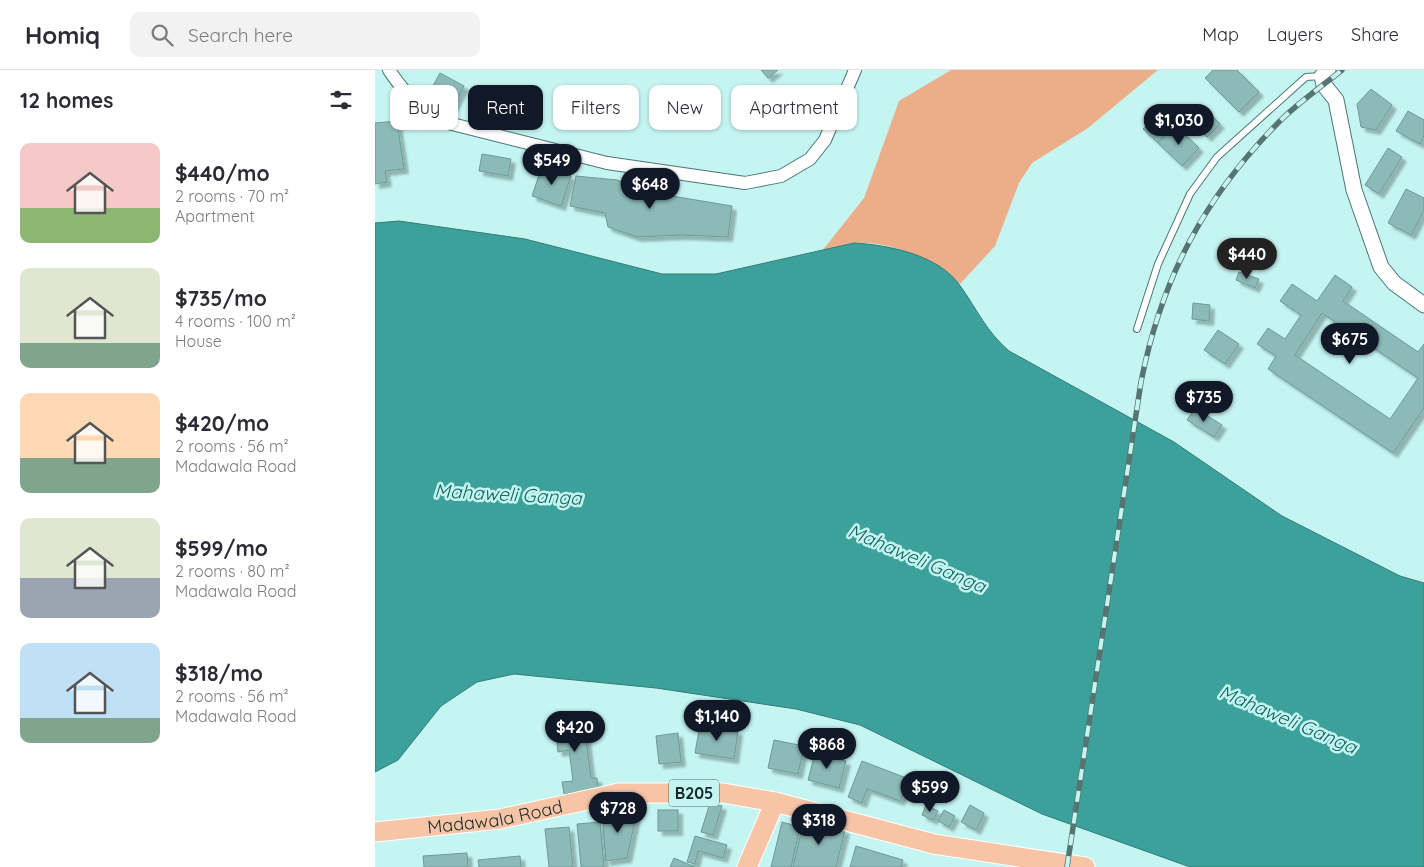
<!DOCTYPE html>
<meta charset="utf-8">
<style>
body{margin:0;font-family:Quicksand,sans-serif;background:#f2f2f3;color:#2b2b33;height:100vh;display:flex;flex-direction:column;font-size:19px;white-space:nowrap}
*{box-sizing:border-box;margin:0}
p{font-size:16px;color:#7c7c81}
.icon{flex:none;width:28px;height:28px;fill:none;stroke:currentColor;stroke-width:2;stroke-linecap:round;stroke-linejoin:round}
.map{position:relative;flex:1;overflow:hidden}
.panel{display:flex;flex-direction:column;background:#fff;width:375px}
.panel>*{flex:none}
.top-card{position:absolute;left:15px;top:15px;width:475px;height:45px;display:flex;gap:10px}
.price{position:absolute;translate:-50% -42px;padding:0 11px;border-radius:18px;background:#111827;color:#fff;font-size:16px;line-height:32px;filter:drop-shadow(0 1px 2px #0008)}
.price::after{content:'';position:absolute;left:50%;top:30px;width:15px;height:11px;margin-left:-8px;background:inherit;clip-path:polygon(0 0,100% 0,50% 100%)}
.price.current{background:#222;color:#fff}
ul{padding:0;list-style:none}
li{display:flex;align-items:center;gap:15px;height:125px;padding:0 20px}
li span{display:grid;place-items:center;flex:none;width:140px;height:100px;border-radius:10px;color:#555}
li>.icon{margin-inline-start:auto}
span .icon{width:60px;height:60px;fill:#fffc;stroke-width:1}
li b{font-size:21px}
h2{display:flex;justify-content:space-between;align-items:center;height:60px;padding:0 20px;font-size:21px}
.chip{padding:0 18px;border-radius:10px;background:#fff;box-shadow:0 1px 4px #0004;font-size:18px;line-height:45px}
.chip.current{background:#111827;color:#fff}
header{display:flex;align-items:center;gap:30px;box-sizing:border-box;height:70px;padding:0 25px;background:#fff;border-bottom:1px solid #e1e1e2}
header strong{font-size:24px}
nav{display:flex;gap:28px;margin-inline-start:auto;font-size:18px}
.search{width:350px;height:45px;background:#f2f2f3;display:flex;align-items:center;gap:12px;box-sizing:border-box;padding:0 18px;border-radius:10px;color:#7c7c81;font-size:19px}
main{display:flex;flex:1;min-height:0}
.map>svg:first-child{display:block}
.green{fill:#ecad89}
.water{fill:#3ca19a;stroke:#317d78}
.building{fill:#8cbab6;stroke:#6d9a96;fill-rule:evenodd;filter:url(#shadow)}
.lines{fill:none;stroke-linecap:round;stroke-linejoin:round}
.service-casing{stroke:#4a7773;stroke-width:8}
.minor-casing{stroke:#4a7773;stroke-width:14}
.tertiary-casing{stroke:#4a7773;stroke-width:17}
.primary-casing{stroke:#fff;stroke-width:21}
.service{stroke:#fff;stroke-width:6}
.minor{stroke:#fff;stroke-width:12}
.tertiary{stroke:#fff;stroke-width:15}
.primary{stroke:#f7c4a6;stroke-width:19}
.rail-casing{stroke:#567471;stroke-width:5.5}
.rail{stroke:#c5f5f1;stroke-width:4;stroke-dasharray:11;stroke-linecap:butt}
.labels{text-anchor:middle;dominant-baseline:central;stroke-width:5;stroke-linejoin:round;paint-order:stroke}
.shield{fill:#c5f5f1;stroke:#4b6764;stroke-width:1}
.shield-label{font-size:16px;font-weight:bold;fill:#172a28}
.street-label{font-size:18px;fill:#172a28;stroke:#c5f5f1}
.water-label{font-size:19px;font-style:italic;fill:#136560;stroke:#c5f5f1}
</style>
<header>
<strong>Homiq</strong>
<div class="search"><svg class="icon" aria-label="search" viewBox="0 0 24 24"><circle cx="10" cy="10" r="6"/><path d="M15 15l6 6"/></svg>Search here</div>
<nav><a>Map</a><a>Layers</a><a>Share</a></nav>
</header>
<main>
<section class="panel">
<h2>12 homes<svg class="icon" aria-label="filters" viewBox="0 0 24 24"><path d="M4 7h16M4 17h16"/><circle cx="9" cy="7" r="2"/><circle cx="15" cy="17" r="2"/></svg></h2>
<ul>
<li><span style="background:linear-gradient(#f6c9c9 65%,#8fb573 0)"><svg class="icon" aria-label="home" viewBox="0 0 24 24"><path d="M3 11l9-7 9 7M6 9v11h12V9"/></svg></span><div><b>$440/mo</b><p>2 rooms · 70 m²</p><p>Apartment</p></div></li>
<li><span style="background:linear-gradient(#dfe7d0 75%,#7fa58c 0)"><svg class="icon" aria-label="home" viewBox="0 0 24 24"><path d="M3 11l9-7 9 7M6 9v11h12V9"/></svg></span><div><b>$735/mo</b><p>4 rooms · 100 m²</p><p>House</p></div></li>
<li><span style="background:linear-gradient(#ffd9b3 65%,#7fa58c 0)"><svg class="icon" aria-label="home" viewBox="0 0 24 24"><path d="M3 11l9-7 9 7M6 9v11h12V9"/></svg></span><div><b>$420/mo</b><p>2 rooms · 56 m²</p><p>Madawala Road</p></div></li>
<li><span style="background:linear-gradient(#dfe7d0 60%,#9aa5b1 0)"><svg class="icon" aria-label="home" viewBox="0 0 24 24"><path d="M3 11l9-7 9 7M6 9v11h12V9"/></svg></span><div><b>$599/mo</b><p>2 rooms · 80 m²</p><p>Madawala Road</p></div></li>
<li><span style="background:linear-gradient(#bfe0f5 75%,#7fa58c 0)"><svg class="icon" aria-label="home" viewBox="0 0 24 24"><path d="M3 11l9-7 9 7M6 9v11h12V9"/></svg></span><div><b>$318/mo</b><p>2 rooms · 56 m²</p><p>Madawala Road</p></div></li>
</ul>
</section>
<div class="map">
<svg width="1049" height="797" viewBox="0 0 1049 797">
<defs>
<filter id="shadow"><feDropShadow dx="4.5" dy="4.5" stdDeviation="1" flood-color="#0004"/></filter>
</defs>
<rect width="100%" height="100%" fill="#c5f5f1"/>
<path class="green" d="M576 0H783L713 58 657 93 644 113 620 176 585 214C559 190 517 171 480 173 469 174 457 178 447 181L489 128 524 31Z"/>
<path class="water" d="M24 151 150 169 287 204H341L479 173C514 175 565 185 586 217 603 241 611 261 634 281L799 372 907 446 1025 506 1049 513V797H815L667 744 485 655 421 639 281 618 139 604 102 612 66 636 23 690 0 702V153Z"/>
<g class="building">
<polygon points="386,0 403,0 393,8"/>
<polygon points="838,0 862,0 884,22 864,42 830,8"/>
<polygon points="65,3 89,16 77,39 53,25"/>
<polygon points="996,19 1017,35 1001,60 986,57 982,34"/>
<polygon points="792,35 813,55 807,62 800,55 783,73 768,59"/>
<polygon points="830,39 845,54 832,67 817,53"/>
<polygon points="1033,41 1049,50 1049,66 1045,74 1021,61"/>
<polygon points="22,51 29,99 10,101 12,112 0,114 0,53"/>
<polygon points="800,55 824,78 807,96 783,73"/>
<polygon points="1013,78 1027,87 1004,124 990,115"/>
<polygon points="107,84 136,89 133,106 104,101"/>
<polygon points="167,96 196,106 186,136 157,126"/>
<polygon points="201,106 242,110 279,123 357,136 353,167 306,165 262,167 233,157 230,143 195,136"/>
<polygon points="1031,119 1049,128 1049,140 1036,165 1013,153"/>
<polygon points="864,202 884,209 880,218 861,210"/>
<path d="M960 205 977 217 968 231 1043 282 1049 274V338L1018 383 893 299 901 286 882 274 893 258 910 269 926 245 905 231 917 214 942 231ZM947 243 1043 308 1015 349 920 285Z"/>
<polygon points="818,233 835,235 834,251 817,249"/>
<polygon points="843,260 864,274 850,294 829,280"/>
<polygon points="820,338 847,355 839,367 812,350"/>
<polygon points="208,644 216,708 222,708 223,720 189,724 187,712 198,711 194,680 183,682 179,647"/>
<polygon points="325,655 363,661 359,689 320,683"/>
<polygon points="303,663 306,692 284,694 281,666"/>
<polygon points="399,670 429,676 423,704 393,698"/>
<polygon points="440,683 471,691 464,718 433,710"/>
<polygon points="487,691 534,709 525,731 492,719 487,733 473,727"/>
<polygon points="335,733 347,736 338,765 326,762"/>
<polygon points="551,735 563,741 558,750 547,745"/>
<polygon points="595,735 609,743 601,760 586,752"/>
<rect x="283" y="740" width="20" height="21"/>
<polygon points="569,740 580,746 574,757 563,751"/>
<polygon points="262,741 252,788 231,791 227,743"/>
<polygon points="429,750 470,760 461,797 418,797"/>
<polygon points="225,752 229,797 206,797 202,754"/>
<polygon points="407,752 425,757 416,797 396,797"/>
<polygon points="194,757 198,797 174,797 170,759"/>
<polygon points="320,766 352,775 348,788 323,781 320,794 312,792"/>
<polygon points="481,776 528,790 526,797 475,797"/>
<polygon points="92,783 93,797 49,797 48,786"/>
<polygon points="145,786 146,797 104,797 103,790"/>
<polygon points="299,788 320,797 295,797"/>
</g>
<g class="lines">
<defs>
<polyline id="service" points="762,259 783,194 815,124 842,87 931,7 947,6"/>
<path id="minor" d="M14 0C30 24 47 42 73 53L232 93 370 113 406 106 435 89 450 70 480 0"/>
<polyline id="tertiary" points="953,0 947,6 949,15 961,30 979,120 1006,197 1019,213 1049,235"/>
<g id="primary">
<path id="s1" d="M0 762 125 749 244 723H348L400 732 559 774 710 797"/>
<polyline points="372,797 400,732"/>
</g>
</defs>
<use href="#service" class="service-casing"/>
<use href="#minor" class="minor-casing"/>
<use href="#tertiary" class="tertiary-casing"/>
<use href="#primary" class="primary-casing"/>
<use href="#service" class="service"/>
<use href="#minor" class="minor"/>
<use href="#tertiary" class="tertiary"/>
<use href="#primary" class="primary"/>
<defs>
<path id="rail" d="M692 797 766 312C787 206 831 124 908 48 926 31 947 16 967 0"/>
</defs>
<use href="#rail" class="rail-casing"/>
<use href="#rail" class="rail"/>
</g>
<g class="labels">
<rect class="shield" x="294" y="709.5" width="50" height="27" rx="4"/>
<g class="shield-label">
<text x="319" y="723">B205</text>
</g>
<g class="street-label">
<text stroke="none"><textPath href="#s1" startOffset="121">Madawala Road</textPath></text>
</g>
<g class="water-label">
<text transform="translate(133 424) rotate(3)">Mahaweli Ganga</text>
<text transform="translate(542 488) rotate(23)">Mahaweli Ganga</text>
<text transform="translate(913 649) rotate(23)">Mahaweli Ganga</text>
</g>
</g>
</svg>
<b class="price" style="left:804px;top:76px">$1,030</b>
<b class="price" style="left:177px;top:116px">$549</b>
<b class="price" style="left:275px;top:140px">$648</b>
<b class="price current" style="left:872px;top:210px">$440</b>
<b class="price" style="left:975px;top:295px">$675</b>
<b class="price" style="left:829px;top:353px">$735</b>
<b class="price" style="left:342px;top:672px">$1,140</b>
<b class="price" style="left:200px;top:683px">$420</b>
<b class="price" style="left:452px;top:700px">$868</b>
<b class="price" style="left:555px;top:743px">$599</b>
<b class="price" style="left:243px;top:764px">$728</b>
<b class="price" style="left:444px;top:776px">$318</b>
<div class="top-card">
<a class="chip">Buy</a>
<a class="chip current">Rent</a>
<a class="chip">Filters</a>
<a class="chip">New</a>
<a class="chip">Apartment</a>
</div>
</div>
</main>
